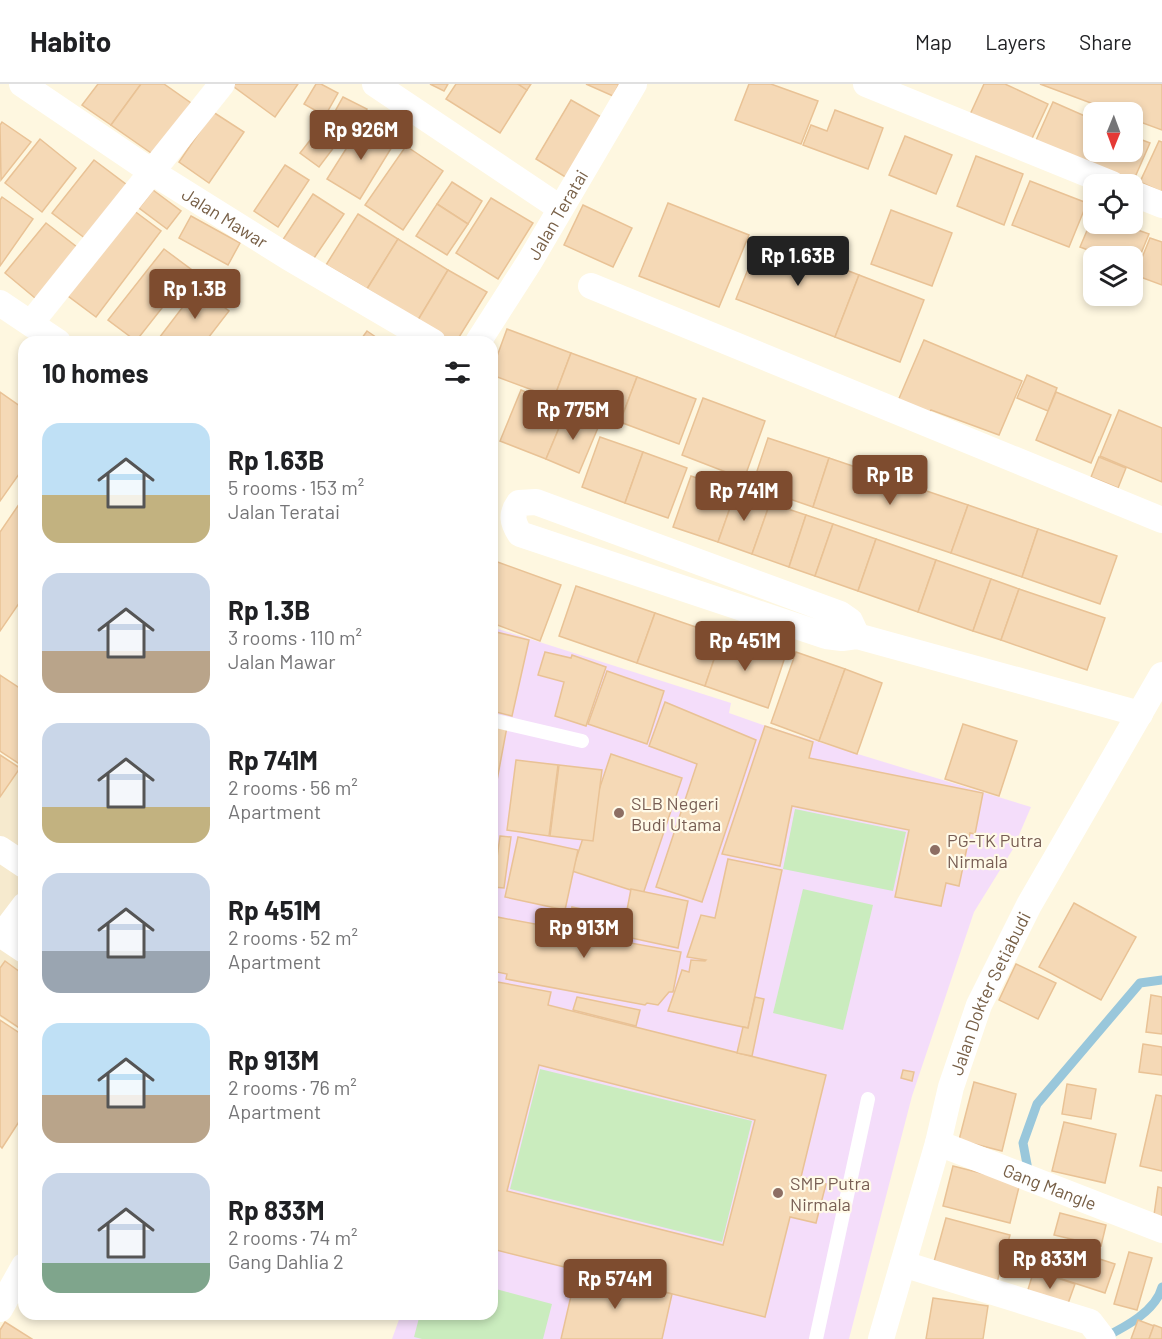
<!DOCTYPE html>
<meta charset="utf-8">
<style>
body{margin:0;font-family:Barlow,sans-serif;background:#f2f2f2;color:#202124;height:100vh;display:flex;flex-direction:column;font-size:22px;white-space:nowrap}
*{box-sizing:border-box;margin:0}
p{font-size:20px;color:#757577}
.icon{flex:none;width:33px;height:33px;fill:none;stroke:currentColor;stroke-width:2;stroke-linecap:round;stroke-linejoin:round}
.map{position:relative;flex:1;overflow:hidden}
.drawer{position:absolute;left:18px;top:252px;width:480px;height:984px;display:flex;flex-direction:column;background:#fff;border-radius:18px;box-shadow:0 3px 9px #0003}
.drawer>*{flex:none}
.needle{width:39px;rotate:181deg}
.tools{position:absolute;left:1083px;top:18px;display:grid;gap:12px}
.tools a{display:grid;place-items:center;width:60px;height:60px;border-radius:12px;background:#fff;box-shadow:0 3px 9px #0003;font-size:30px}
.price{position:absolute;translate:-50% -51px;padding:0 14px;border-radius:6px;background:#7e4c2f;color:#fff;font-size:20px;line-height:39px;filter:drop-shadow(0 2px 3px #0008)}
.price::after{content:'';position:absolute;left:50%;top:36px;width:18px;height:14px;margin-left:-9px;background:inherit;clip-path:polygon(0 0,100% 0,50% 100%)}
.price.on{background:#222;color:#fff}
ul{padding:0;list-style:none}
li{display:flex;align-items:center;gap:18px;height:150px;padding:0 24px}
li span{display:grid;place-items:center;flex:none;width:168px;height:120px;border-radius:18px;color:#555}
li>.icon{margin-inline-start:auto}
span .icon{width:72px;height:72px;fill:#fffc;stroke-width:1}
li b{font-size:26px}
h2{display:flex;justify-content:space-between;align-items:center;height:72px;padding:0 24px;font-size:26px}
header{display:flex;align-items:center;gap:36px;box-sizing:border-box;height:84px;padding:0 30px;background:#fff;border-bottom:2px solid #e0e0e0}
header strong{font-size:28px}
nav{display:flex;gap:33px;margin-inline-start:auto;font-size:21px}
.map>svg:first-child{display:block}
.residential{fill:#f6eace}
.education{fill:#f4ddfa}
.green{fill:#caecbe}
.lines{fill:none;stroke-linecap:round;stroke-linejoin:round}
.stream{stroke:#99c7db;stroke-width:9}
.building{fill:#f5d9b6;stroke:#e9c295;stroke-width:1.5;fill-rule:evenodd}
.lane{stroke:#fff;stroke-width:14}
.street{stroke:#fff;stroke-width:26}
.education-dot{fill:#8d6e63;stroke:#fffae8;stroke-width:2}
.labels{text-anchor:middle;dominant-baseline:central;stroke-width:4.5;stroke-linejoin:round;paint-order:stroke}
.street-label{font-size:18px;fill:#775f46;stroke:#fffae8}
.education-label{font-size:18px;fill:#785e54;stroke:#fffae8;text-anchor:start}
</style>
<header>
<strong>Habito</strong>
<nav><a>Map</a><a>Layers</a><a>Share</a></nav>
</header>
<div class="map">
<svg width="1162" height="1255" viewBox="0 0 1162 1255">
<rect width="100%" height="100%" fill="#fef7e0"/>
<polygon class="residential" points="0,670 24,686 24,948 0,933"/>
<polygon class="education" points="492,543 731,619 729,629 763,641 1031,723 1013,765 974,828 912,1012 849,1255 392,1255 401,1230 492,1230"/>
<g class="green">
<polygon points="795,725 906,748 893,807 783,785"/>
<polygon points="803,805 873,821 843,946 773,929"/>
<polygon points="540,985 752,1037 722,1158 510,1105"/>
<polygon points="492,1204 552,1220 543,1255 422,1255 414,1253 420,1230 492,1230"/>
</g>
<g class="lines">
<g class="stream">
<polyline points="1029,1091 1023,1059 1037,1020 1140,899 1162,896"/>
<path d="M1105 1253C1125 1243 1156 1227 1162 1203"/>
</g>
</g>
<g class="building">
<polygon points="98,0 141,0 111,41 82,21"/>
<polygon points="141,0 164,0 191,19 154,71 111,41"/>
<polygon points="230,0 298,0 275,33"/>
<polygon points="316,0 321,0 338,9 325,32 304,20"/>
<polygon points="430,0 448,0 444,7"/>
<polygon points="456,0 518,0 527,6 500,49 446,15"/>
<polygon points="518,0 531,0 527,6"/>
<polygon points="586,0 619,0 613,12"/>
<polygon points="749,0 771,0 818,17 801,60 735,36"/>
<polygon points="984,0 1005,0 1048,20 1028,63 968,35"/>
<polygon points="1040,0 1162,0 1162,46 1132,35 1132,28 1115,28"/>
<polygon points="343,13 367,25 357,43 333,31"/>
<polygon points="571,16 603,34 567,94 536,75"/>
<polygon points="1053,18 1094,36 1094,68 1132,68 1132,52 1150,59 1132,100 1122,100 1033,63"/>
<polygon points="835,26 883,44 868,85 803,61 811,41 827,47"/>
<polygon points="213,28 244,48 209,99 179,78"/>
<polygon points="2,38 31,58 1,96 0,41"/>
<polygon points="363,38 395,58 360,115 327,95"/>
<polygon points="322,41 341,54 319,83 300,69"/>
<polygon points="905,52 952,71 936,110 889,91"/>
<polygon points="40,55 76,84 42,128 5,99"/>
<polygon points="1159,57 1162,58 1162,108 1140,98"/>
<polygon points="406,62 443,87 403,146 365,121"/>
<polygon points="976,72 1023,90 1004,141 957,122"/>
<polygon points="94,76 127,101 86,155 52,129"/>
<polygon points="285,81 309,96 278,143 254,127"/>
<polygon points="1030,97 1087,119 1069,163 1012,141"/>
<polygon points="452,98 482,117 468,140 437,120"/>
<polygon points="153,106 181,127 167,145 139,124"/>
<polygon points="313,110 344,130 312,177 282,157"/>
<polygon points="2,113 33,135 0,182 0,116"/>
<polygon points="491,114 533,139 498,195 456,169"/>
<polygon points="668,119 749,151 719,223 639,192"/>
<polygon points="437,120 468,140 447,171 416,152"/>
<polygon points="583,121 632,144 613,183 564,161"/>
<polygon points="133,126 161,147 96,233 68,212"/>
<polygon points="891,126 952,149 932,202 871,180"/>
<polygon points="358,130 398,155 367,205 326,181"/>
<polygon points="1094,130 1094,140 1121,140 1149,150 1135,184 1132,183 1132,172 1104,172 1080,163"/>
<polygon points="191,132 240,159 228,181 179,154"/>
<polygon points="46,139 82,167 41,219 5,189"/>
<polygon points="761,153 859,191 835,253 736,215"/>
<polygon points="1150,154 1162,158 1162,201 1135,191"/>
<polygon points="398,155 448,186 418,236 367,205"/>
<polygon points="164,165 192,186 136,257 108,236"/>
<polygon points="448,186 487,208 456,258 453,258 418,236"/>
<polygon points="859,191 924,216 900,278 835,253"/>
<polygon points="198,203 229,227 205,258 156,258"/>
<polygon points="507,245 571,269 554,314 492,291 492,286"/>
<polygon points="367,247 383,258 359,258"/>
<polygon points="924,256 1022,297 999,351 931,326 928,333 897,319"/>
<polygon points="571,269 637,293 620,338 554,314"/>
<polygon points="1027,291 1057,304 1048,327 1017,314"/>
<polygon points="637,293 696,315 679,360 620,338"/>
<polygon points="521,306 567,325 546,375 500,357"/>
<polygon points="0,308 24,325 24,383 0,417"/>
<polygon points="1056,308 1111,331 1091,379 1036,356"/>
<polygon points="703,314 765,337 744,395 682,371"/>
<polygon points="567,325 600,339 579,389 546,375"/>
<polygon points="1119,326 1162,344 1162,398 1100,372"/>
<polygon points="600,353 643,368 625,419 582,403"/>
<polygon points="768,354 829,374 813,423 752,402"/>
<polygon points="643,368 687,384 668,434 625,419"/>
<polygon points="1099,373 1126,384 1118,404 1091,393"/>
<polygon points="829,374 968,421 951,469 813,423"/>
<polygon points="691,392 736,407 718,458 673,443"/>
<polygon points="736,407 770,419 752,470 718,458"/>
<polygon points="24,413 24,512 0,547 0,448"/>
<polygon points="770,419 806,431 789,483 752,470"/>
<polygon points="968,421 1038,445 1022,493 951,469"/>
<polygon points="806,431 833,440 815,492 789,483"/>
<polygon points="833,440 876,455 858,507 815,492"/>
<polygon points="1038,445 1117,472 1100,520 1022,493"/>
<polygon points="876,455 936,476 918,528 858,507"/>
<polygon points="492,476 561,501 540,557 492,539"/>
<polygon points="936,476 991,495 973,547 918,528"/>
<polygon points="991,495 1019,505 1001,556 973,547"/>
<polygon points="576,502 655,529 637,579 559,552"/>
<polygon points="1019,505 1105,534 1087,586 1001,556"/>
<polygon points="655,529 722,552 705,602 637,579"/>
<polygon points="492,547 529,556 512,632 492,627"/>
<polygon points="722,552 785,573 768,624 705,602"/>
<polygon points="545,568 571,574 572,571 606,583 586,642 555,632 564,598 538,591"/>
<polygon points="796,568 845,585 819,657 771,639"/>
<polygon points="845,585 882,599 857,670 819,657"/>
<polygon points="607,587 664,607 647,660 588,640"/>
<polygon points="0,591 24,607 24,683 0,667"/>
<polygon points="665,618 756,656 702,818 656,803 697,680 649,662"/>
<polygon points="963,640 1017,657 999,712 945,695"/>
<polygon points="492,641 507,643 492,723"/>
<polygon points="765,642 813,658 809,674 983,709 975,750 970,749 959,802 946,799 941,822 895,813 909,746 792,722 780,782 722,770"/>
<polygon points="611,670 682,694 643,810 572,787"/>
<polygon points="0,671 20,684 0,713"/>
<polygon points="516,676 558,681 549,752 507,746"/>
<polygon points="559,681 602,686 593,757 550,752"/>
<polygon points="500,752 511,753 504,804 493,803"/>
<polygon points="518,753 578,766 565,826 505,813"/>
<polygon points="728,775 782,786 748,944 668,927 682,886 689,888 691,876 705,877 706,876 687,873 701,831 715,834"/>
<polygon points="631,805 688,817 678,864 622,852"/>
<polygon points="1074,819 1136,853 1101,916 1039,883"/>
<polygon points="572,823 612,831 608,855 681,868 673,908 669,908 658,921 647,919 645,921 506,895 507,890 492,887 492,862 497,833 567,846"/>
<polygon points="5,877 24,891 24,947 0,931 0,884"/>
<polygon points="1016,880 1056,899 1038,935 999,916"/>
<path d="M492 897 551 908 548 921 826 991 801 1093 826 1100 816 1139 790 1133 765 1233 492 1165ZM539 981 755 1036 723 1161 507 1107Z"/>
<polygon points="1151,911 1162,913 1162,950 1146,948"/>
<polygon points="577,913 640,926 636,942 573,926"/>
<polygon points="755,913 764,915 752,972 737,969 743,943 748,944"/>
<polygon points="0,936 24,952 24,1034 22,1033 2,1064 0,1062"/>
<polygon points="1143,960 1162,963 1162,991 1139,988"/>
<polygon points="903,986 914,988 912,997 901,994"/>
<polygon points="974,998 1016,1010 1002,1067 959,1056"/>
<polygon points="1067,1000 1096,1005 1091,1035 1062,1030"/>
<polygon points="1156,1011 1162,1012 1162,1087 1140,1082"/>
<polygon points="1064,1038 1116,1050 1105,1099 1052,1087"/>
<polygon points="953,1082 1020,1099 1010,1139 943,1122"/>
<polygon points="1158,1103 1162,1104 1162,1140 1153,1138"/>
<polygon points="1060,1129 1106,1141 1101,1162 1054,1151"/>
<polygon points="946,1134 1010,1151 996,1202 932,1185"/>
<polygon points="1044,1157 1115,1180 1105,1209 1034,1186"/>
<polygon points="1129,1168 1152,1174 1137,1226 1114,1220"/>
<polygon points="577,1186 672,1210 662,1255 561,1255"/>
<polygon points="1034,1186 1075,1200 1066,1225 1026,1212"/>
<polygon points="933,1214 988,1222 983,1255 926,1255"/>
<polygon points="1138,1236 1154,1242 1149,1255 1131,1255"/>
<polygon points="5,1238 32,1255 0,1255 0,1246"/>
<polygon points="1154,1241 1162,1244 1162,1255 1149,1255"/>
</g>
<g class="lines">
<g class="lane">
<polyline points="492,636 582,657"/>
<polyline points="816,1255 868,1015"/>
</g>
<g class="street">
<path id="s1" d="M22 0 152 88 288 173 433 258"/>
<polyline points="375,0 560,124"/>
<polyline points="866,0 1112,100"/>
<polyline points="1132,109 1162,121"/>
<polyline points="591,202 1162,436"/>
<polyline points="0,219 58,258"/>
<polyline points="31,239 222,0"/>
<path id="s2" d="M478 258 530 177 634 0"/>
<path d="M857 552 850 537 840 530 536 418 519 419C511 430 512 438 520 450L826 552 842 554 857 552 1140 630"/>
<polyline points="0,765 24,781"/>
<polyline points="0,850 24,866"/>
<polyline points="2,851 24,822"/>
<path id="s3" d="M938 1059 1162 1146"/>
<polyline points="903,1180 1090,1238 1103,1255"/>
<polyline points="0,1225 24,1182"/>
<path id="s4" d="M881 1255 938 1059 951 1003 979 921 1029 821 1162 591"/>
</g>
</g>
<g class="education-dot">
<circle cx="619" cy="729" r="6"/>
<circle cx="935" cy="766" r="6"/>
<circle cx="778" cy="1109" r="6"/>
</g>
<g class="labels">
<g class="street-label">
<text stroke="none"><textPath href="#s2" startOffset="150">Jalan Teratai</textPath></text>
<text stroke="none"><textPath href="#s1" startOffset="243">Jalan Mawar</textPath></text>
<text stroke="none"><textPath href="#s4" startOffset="363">Jalan Dokter Setiabudi</textPath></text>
<text stroke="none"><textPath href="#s3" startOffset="120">Gang Mangle</textPath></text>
</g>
<g class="education-label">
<text x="631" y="719">SLB Negeri<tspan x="631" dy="21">Budi Utama</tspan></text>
<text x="947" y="756">PG-TK Putra<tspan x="947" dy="21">Nirmala</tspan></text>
<text x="790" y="1099">SMP Putra<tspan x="790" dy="21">Nirmala</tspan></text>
</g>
</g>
</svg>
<div class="tools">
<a><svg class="needle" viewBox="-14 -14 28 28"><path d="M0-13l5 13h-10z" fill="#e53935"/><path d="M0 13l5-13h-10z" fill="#757577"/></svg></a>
<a><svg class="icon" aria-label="locate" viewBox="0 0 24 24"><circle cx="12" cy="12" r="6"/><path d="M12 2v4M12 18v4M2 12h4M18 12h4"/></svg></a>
<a><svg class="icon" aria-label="layers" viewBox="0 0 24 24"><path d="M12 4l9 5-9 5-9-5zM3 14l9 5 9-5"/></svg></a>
</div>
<b class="price" style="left:361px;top:77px">Rp 926M</b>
<b class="price on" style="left:798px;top:203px">Rp 1.63B</b>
<b class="price" style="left:195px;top:236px">Rp 1.3B</b>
<b class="price" style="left:573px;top:357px">Rp 775M</b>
<b class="price" style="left:890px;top:422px">Rp 1B</b>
<b class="price" style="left:744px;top:438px">Rp 741M</b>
<b class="price" style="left:745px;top:588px">Rp 451M</b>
<b class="price" style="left:584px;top:875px">Rp 913M</b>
<b class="price" style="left:1050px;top:1206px">Rp 833M</b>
<b class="price" style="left:615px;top:1226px">Rp 574M</b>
<section class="drawer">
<h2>10 homes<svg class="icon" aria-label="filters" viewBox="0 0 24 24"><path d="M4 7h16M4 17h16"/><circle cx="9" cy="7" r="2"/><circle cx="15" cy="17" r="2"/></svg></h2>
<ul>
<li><span style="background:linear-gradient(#bfe0f5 60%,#c2b280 0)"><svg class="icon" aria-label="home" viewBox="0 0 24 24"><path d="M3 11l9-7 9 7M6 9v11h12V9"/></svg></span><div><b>Rp 1.63B</b><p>5 rooms · 153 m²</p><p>Jalan Teratai</p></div></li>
<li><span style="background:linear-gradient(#c9d6e8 65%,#b9a48a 0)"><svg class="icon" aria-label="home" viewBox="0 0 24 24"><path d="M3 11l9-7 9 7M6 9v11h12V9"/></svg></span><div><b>Rp 1.3B</b><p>3 rooms · 110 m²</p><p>Jalan Mawar</p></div></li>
<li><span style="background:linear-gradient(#c9d6e8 70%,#c2b280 0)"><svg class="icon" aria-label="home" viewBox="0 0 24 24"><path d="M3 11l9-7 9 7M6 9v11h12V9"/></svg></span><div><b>Rp 741M</b><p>2 rooms · 56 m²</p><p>Apartment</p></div></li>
<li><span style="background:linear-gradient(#c9d6e8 65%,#9aa5b1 0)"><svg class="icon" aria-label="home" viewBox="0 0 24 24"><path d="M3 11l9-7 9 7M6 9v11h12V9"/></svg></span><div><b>Rp 451M</b><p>2 rooms · 52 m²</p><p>Apartment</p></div></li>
<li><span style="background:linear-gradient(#bfe0f5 60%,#b9a48a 0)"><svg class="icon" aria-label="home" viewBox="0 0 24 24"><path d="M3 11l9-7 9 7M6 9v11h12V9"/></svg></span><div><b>Rp 913M</b><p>2 rooms · 76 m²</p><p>Apartment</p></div></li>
<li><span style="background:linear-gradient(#c9d6e8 75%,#7fa58c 0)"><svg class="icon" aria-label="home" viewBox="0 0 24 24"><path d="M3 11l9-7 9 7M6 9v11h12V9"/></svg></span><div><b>Rp 833M</b><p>2 rooms · 74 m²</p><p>Gang Dahlia 2</p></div></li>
</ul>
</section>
</div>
